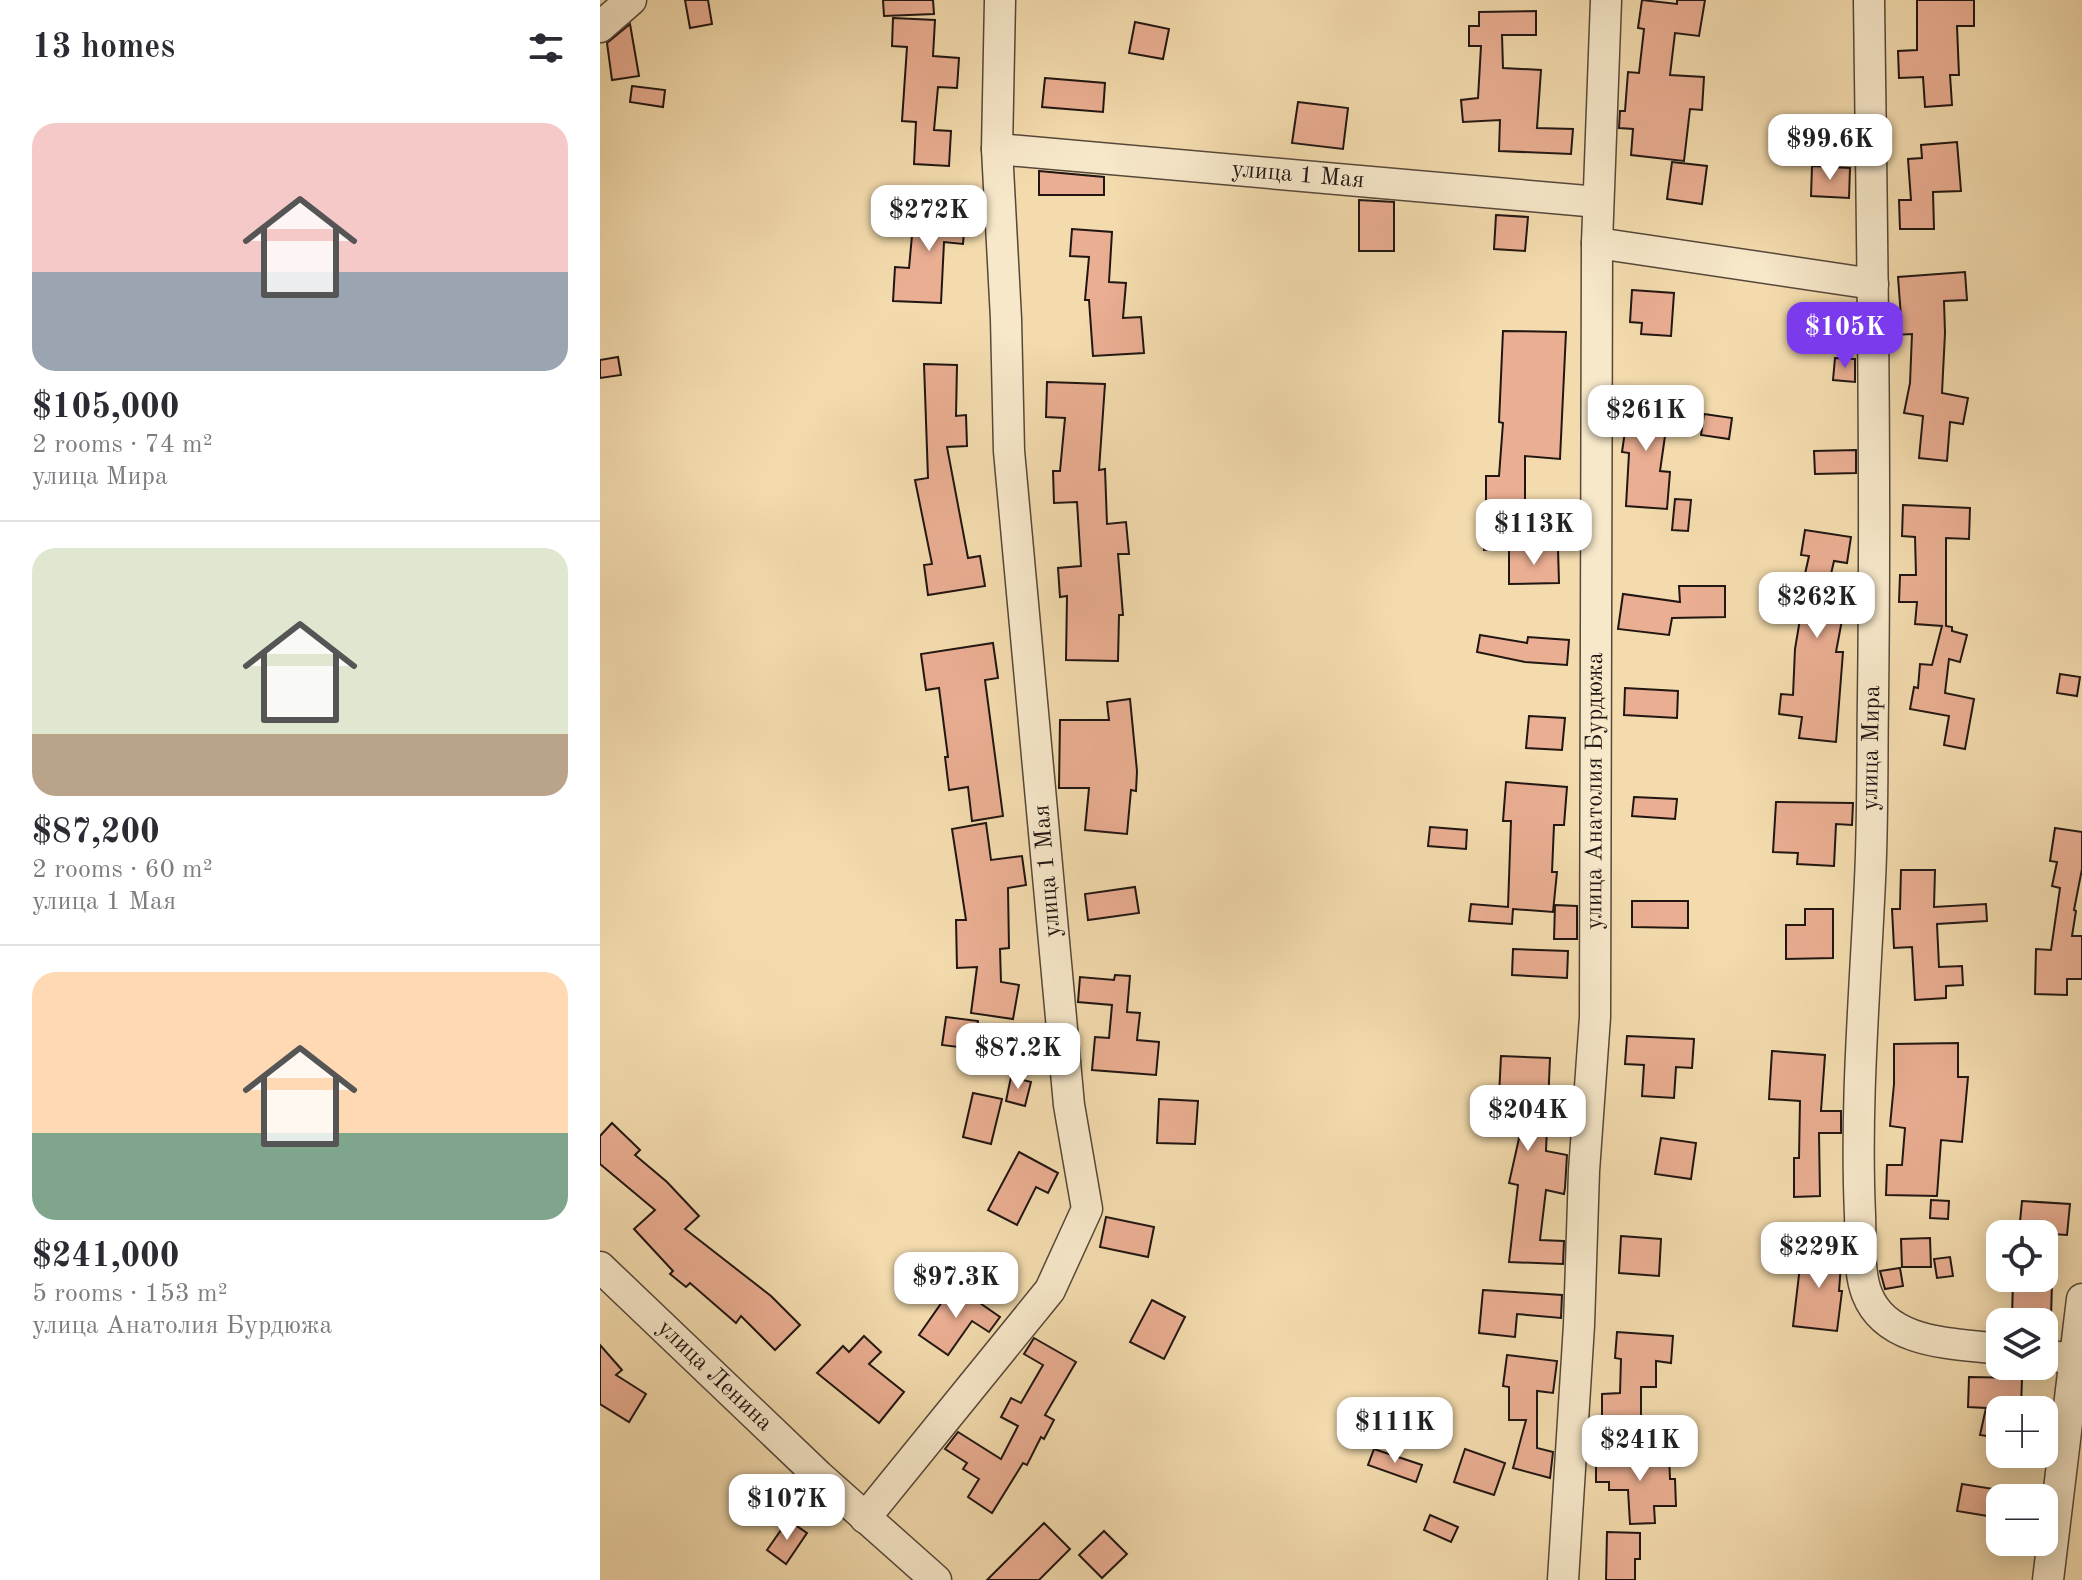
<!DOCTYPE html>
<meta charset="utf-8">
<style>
body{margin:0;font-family:"Old Standard TT",serif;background:#f7f7f7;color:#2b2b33;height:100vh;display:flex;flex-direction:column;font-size:30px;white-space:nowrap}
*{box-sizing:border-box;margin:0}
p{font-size:26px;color:#7c7c81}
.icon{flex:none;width:44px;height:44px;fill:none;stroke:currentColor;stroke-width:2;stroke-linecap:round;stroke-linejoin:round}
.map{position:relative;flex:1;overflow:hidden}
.side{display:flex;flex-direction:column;background:#fff;width:600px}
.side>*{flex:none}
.fabs{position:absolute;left:1386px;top:1220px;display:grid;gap:16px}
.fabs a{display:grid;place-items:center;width:72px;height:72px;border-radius:16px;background:#fff;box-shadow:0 4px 20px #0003;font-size:40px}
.price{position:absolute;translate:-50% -68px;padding:0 18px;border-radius:16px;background:#fff;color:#222;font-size:26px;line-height:52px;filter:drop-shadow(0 2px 4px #0008)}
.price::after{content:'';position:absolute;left:50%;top:48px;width:24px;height:18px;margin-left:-12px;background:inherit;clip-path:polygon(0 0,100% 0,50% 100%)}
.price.selected{background:#7c3aed;color:#fff}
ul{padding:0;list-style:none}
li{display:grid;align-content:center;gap:16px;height:424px;padding:0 32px}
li+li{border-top:2px solid #e1e1e2}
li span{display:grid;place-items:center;height:248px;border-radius:24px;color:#555}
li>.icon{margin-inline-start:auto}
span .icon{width:144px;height:144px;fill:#fffc;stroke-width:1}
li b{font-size:34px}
h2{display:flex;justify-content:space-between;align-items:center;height:96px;padding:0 32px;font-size:34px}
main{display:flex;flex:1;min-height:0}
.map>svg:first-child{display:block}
.building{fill:#eaae92;stroke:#211612;stroke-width:2}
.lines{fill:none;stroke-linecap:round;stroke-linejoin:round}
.minor-casing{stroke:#564739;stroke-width:33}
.minor{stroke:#f7e8ca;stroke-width:30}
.labels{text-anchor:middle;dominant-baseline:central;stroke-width:6;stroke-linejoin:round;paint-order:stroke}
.street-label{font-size:24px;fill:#211612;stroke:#f7e8ca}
</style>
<main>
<section class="side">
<h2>13 homes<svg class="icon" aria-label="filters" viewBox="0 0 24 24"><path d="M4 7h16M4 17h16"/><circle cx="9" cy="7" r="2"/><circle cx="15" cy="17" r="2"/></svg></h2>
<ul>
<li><span style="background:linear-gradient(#f6c9c9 60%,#9aa5b1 0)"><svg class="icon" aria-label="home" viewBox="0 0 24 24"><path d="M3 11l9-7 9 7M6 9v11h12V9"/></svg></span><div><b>$105,000</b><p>2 rooms · 74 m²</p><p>улица Мира</p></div></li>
<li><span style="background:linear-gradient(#dfe7d0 75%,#b9a48a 0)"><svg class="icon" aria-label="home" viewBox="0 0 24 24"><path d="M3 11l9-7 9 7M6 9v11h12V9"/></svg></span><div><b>$87,200</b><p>2 rooms · 60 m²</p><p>улица 1 Мая</p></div></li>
<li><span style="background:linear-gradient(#ffd9b3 65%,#7fa58c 0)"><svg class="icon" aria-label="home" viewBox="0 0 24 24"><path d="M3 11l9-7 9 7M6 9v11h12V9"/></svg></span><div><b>$241,000</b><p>5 rooms · 153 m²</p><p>улица Анатолия Бурдюжа</p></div></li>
</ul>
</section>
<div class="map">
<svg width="1482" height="1580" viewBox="0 0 1482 1580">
<rect width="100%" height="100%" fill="#f3dbad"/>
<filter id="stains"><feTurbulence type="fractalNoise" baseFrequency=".0025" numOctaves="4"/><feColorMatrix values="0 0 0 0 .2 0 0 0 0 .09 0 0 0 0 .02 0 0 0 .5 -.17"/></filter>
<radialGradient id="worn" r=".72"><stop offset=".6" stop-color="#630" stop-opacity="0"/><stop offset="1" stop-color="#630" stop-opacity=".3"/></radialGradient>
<g class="building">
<polygon points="85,0 108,0 112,24 90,28"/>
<polygon points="283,0 333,0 334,14 284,16"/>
<polygon points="1042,0 1077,4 1077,0 1105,0 1099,36 1075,33 1070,75 1104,77 1102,110 1090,109 1084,161 1031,155 1033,129 1019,128 1020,111 1025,111 1028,72 1039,73 1044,29 1038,28"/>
<polygon points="1317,0 1374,0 1374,26 1357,26 1359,75 1350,75 1352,105 1325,107 1323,77 1299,78 1298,51 1317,50"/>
<polygon points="936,11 936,35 902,35 903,68 941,70 937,128 973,129 971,154 899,151 900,120 863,122 861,100 878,98 881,46 869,46 869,26 879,26 879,12"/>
<polygon points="293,18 335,20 333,56 359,58 357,88 338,87 334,130 351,131 349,166 314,164 316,122 302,121 307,47 292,46"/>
<polygon points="535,22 569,29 563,59 529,53"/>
<polygon points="30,24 39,76 12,80 7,43"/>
<polygon points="445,78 505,83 503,112 442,107"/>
<polygon points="32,86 65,90 63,107 30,102"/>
<polygon points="698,102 748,108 743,149 692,143"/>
<polygon points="1357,142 1361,191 1333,192 1334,229 1300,229 1299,200 1311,200 1308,159 1322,158 1321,145"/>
<polygon points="1072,162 1107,166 1102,204 1067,199"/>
<polygon points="1212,166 1250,168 1249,198 1211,196"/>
<polygon points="439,171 504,177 504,195 439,195"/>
<polygon points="759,200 794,202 794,251 759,251"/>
<polygon points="315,203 366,208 363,244 344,242 341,303 293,301 295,267 309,268"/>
<polygon points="896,215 928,217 925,251 894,249"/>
<polygon points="472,229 512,232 509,282 526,283 523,318 541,317 544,353 493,356 489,300 485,300 489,257 470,256"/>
<polygon points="1365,272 1367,300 1344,301 1345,333 1342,393 1368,398 1363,424 1350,422 1347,461 1319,458 1323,416 1304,413 1310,383 1312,334 1294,335 1293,317 1301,317 1298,277"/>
<polygon points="1032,290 1074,293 1071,336 1041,334 1042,323 1030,322"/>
<polygon points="1201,315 1247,318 1245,350 1198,347"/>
<polygon points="903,331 966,332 960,459 925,456 925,509 907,509 912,547 884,550 882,523 886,522 886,476 899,476 903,423 899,422"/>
<polygon points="18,357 21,375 0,378 0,360"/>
<polygon points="1235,358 1255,359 1255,382 1233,380"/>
<polygon points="324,364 357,365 356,416 366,415 367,446 347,447 368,558 380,556 385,586 328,595 324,565 332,564 315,480 328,478"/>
<polygon points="447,382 505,384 499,470 505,469 507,524 526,522 529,554 518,554 523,615 519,615 518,661 466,660 467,596 460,597 458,568 481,566 477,502 454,503 453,471 460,471 465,418 446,417"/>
<polygon points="1030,396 1070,401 1060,471 1070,472 1067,509 1026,506 1029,453 1022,452"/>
<polygon points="1104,414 1132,418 1129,439 1101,435"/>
<polygon points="1256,450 1256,473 1215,474 1214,451"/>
<polygon points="1075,499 1091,500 1088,531 1072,530"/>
<polygon points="1303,505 1370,508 1369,539 1346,538 1346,626 1352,627 1352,631 1367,635 1360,662 1349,659 1345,693 1374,699 1365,749 1344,745 1349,716 1310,709 1314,687 1318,688 1320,664 1332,665 1342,626 1315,624 1317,602 1299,602 1300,575 1316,575 1315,537 1302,536"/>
<polygon points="1205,530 1251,537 1247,563 1234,561 1225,600 1245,604 1236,652 1243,652 1236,742 1199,738 1202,717 1179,714 1181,694 1193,695 1195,649 1200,619 1177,615 1181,593 1200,596 1209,556 1201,555"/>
<polygon points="958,549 959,583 909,584 909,550"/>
<polygon points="1079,586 1125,586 1125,617 1072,618 1069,635 1018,629 1023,594 1080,602"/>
<polygon points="880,635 927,643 928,637 969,640 967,665 925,662 877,652"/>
<polygon points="393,643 398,678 385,680 403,816 372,821 368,787 349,790 345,757 348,757 339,688 326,690 321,654"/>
<polygon points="1460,674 1480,677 1477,696 1457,693"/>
<polygon points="1025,688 1078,691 1077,718 1024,715"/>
<polygon points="530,699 537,771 536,791 531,790 527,834 485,830 489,788 459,788 460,720 509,720 507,702"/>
<polygon points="929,716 965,718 962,750 926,748"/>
<polygon points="906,782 967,787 964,825 954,825 952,872 957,872 953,912 913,909 912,924 869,921 871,904 908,907 911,821 903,821"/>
<polygon points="1034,797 1077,799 1075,819 1032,816"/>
<polygon points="1176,802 1253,803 1252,825 1236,824 1234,866 1197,864 1198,853 1173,852"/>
<polygon points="386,823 391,860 422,856 426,885 408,888 409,948 400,949 401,982 419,985 413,1019 371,1013 377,967 357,968 356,920 366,920 352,829"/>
<polygon points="830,827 867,830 866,849 828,846"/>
<polygon points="1455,828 1482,832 1482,869 1474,910 1476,911 1472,936 1482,936 1482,979 1467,979 1467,995 1435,994 1436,949 1451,950 1460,888 1452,886 1457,862 1450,861"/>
<polygon points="1301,870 1335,870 1334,907 1386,904 1387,921 1337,924 1339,967 1362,966 1363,985 1346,986 1346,998 1315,1000 1312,947 1294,948 1292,909 1300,909"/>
<polygon points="535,887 539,913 488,920 485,894"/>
<polygon points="1032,901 1088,901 1088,928 1032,927"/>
<polygon points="955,905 977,906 977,939 954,939"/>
<polygon points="1205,909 1233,909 1233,958 1186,959 1186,925 1205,925"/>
<polygon points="913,949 968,951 967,978 912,975"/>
<polygon points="515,975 530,976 527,1012 540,1013 537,1040 559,1042 556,1075 492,1070 495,1037 509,1038 512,1005 478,1002 480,977 514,980"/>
<polygon points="346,1017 378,1021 374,1049 342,1045"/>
<polygon points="1027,1036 1094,1039 1092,1068 1076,1067 1074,1098 1042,1096 1044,1065 1025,1064"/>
<polygon points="1358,1043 1358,1077 1368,1077 1362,1142 1341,1140 1337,1196 1286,1195 1287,1165 1302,1165 1305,1128 1290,1126 1294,1084 1294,1044"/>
<polygon points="1172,1051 1225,1055 1221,1111 1241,1111 1241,1133 1219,1133 1220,1196 1194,1197 1194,1158 1199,1158 1200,1101 1169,1099"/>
<polygon points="901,1056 950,1058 946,1151 967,1155 965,1188 964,1194 946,1190 940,1240 964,1241 963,1264 909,1262 918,1185 909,1183 922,1125 878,1124 880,1095 899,1096"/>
<polygon points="411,1077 431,1082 425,1106 406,1101"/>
<polygon points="373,1093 402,1099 391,1144 363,1137"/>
<polygon points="559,1099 598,1101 595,1144 557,1143"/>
<polygon points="12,1123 40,1150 35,1155 67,1182 99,1216 85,1229 171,1296 200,1325 175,1350 141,1316 136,1323 90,1283 86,1287 70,1274 73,1271 34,1229 55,1210 0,1164 0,1136"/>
<polygon points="1061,1138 1096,1143 1091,1179 1055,1174"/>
<polygon points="419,1152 458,1173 448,1193 436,1187 417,1225 388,1210"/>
<polygon points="1331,1200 1349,1201 1348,1219 1330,1218"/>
<polygon points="1422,1201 1470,1204 1467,1235 1419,1232"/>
<polygon points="506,1217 554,1227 548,1257 500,1247"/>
<polygon points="1021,1236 1061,1239 1059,1276 1019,1273"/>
<polygon points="1330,1238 1331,1267 1302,1267 1301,1239"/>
<polygon points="1202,1249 1242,1251 1239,1291 1242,1291 1237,1331 1193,1326"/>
<polygon points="1350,1257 1353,1276 1337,1278 1334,1259"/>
<polygon points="1300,1268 1303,1286 1285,1289 1280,1271"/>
<polygon points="1413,1281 1452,1282 1451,1318 1412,1317"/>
<polygon points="354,1285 400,1317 389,1332 372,1321 348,1355 319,1335"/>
<polygon points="883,1290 962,1295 961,1318 917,1314 915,1337 879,1333"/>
<polygon points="552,1300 585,1317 564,1359 530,1342"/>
<polygon points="1017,1332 1073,1336 1071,1363 1056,1361 1056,1387 1041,1387 1041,1425 1002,1424 1002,1394 1020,1393 1021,1359 1015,1358"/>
<polygon points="264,1336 281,1352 269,1364 304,1392 279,1423 217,1373 243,1346 249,1352"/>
<polygon points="434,1338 476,1362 445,1415 454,1420 444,1439 441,1437 427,1465 423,1463 392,1513 368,1497 379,1479 363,1469 367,1463 345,1449 358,1432 401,1459 418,1426 401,1417 411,1398 421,1403 443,1365 424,1354"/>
<polygon points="0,1345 22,1370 16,1375 46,1394 29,1422 0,1404"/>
<polygon points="907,1355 957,1361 953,1393 937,1391 937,1448 953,1452 950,1478 913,1468 926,1420 909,1420 909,1387 903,1386"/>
<polygon points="1369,1377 1422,1378 1421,1409 1400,1408 1400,1438 1380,1435 1386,1408 1368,1407"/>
<polygon points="774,1449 822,1465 816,1482 768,1465"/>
<polygon points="865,1449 905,1463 894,1495 854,1482"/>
<polygon points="1042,1453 1069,1453 1070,1479 1075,1479 1076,1506 1054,1506 1055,1523 1030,1524 1028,1490 1009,1490 1009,1482 996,1482 996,1459 1042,1458"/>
<polygon points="1362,1484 1400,1490 1400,1518 1357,1511"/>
<polygon points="830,1515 858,1527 851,1542 824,1530"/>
<polygon points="188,1520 207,1533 186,1564 167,1550"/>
<polygon points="444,1523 470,1549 439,1580 387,1580"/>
<polygon points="504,1531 527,1554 502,1578 479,1555"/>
<polygon points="1007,1532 1040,1533 1040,1559 1035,1559 1035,1580 1006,1580"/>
</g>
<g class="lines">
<defs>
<g id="minor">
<path d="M1269 0C1272 233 1276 466 1273 699 1272 759 1273 820 1270 880 1265 992 1255 1103 1260 1215 1261 1240 1258 1271 1267 1294 1287 1345 1354 1343 1400 1349"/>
<polyline points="0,27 31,0"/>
<path id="s1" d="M397 149 998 202"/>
<polyline points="997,243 1273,284"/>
<path id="s2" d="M0 1267 219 1476 336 1580"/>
<polyline points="1444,1355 1474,1359"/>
<polyline points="265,1518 450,1290 487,1209 469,1105 409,451 406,319 397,149 400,0"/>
<path id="s3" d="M963 1580 979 1325 984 1171 995 1017 997 243 1006 0"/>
<polyline points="1448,1580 1482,1299"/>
</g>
</defs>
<use href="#minor" class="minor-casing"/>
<use href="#minor" class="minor"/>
</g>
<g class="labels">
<g class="street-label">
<text stroke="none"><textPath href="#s1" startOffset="302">улица 1 Мая</textPath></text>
<text transform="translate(1272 748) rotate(-89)">улица Мира</text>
<text stroke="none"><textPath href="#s3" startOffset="790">улица Анатолия Бурдюжа</textPath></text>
<text transform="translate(448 871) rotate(-95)">улица 1 Мая</text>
<text stroke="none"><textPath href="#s2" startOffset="158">улица Ленина</textPath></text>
</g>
</g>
<rect width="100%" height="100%" filter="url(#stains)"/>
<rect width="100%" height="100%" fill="url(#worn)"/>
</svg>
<div class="fabs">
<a><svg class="icon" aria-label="locate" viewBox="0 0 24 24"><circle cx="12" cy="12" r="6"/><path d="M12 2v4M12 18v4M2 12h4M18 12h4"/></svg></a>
<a><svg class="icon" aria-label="layers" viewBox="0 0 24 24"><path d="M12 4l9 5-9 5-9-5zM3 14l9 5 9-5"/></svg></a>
<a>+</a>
<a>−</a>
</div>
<b class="price" style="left:1230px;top:182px">$99.6K</b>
<b class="price" style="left:329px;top:253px">$272K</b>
<b class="price selected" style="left:1245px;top:370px">$105K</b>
<b class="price" style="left:1046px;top:453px">$261K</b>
<b class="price" style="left:934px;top:567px">$113K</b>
<b class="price" style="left:1217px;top:640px">$262K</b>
<b class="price" style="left:418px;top:1091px">$87.2K</b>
<b class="price" style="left:928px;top:1153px">$204K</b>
<b class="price" style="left:1219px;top:1290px">$229K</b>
<b class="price" style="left:356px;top:1320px">$97.3K</b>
<b class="price" style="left:795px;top:1465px">$111K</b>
<b class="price" style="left:1040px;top:1483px">$241K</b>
<b class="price" style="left:187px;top:1542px">$107K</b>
</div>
</main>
